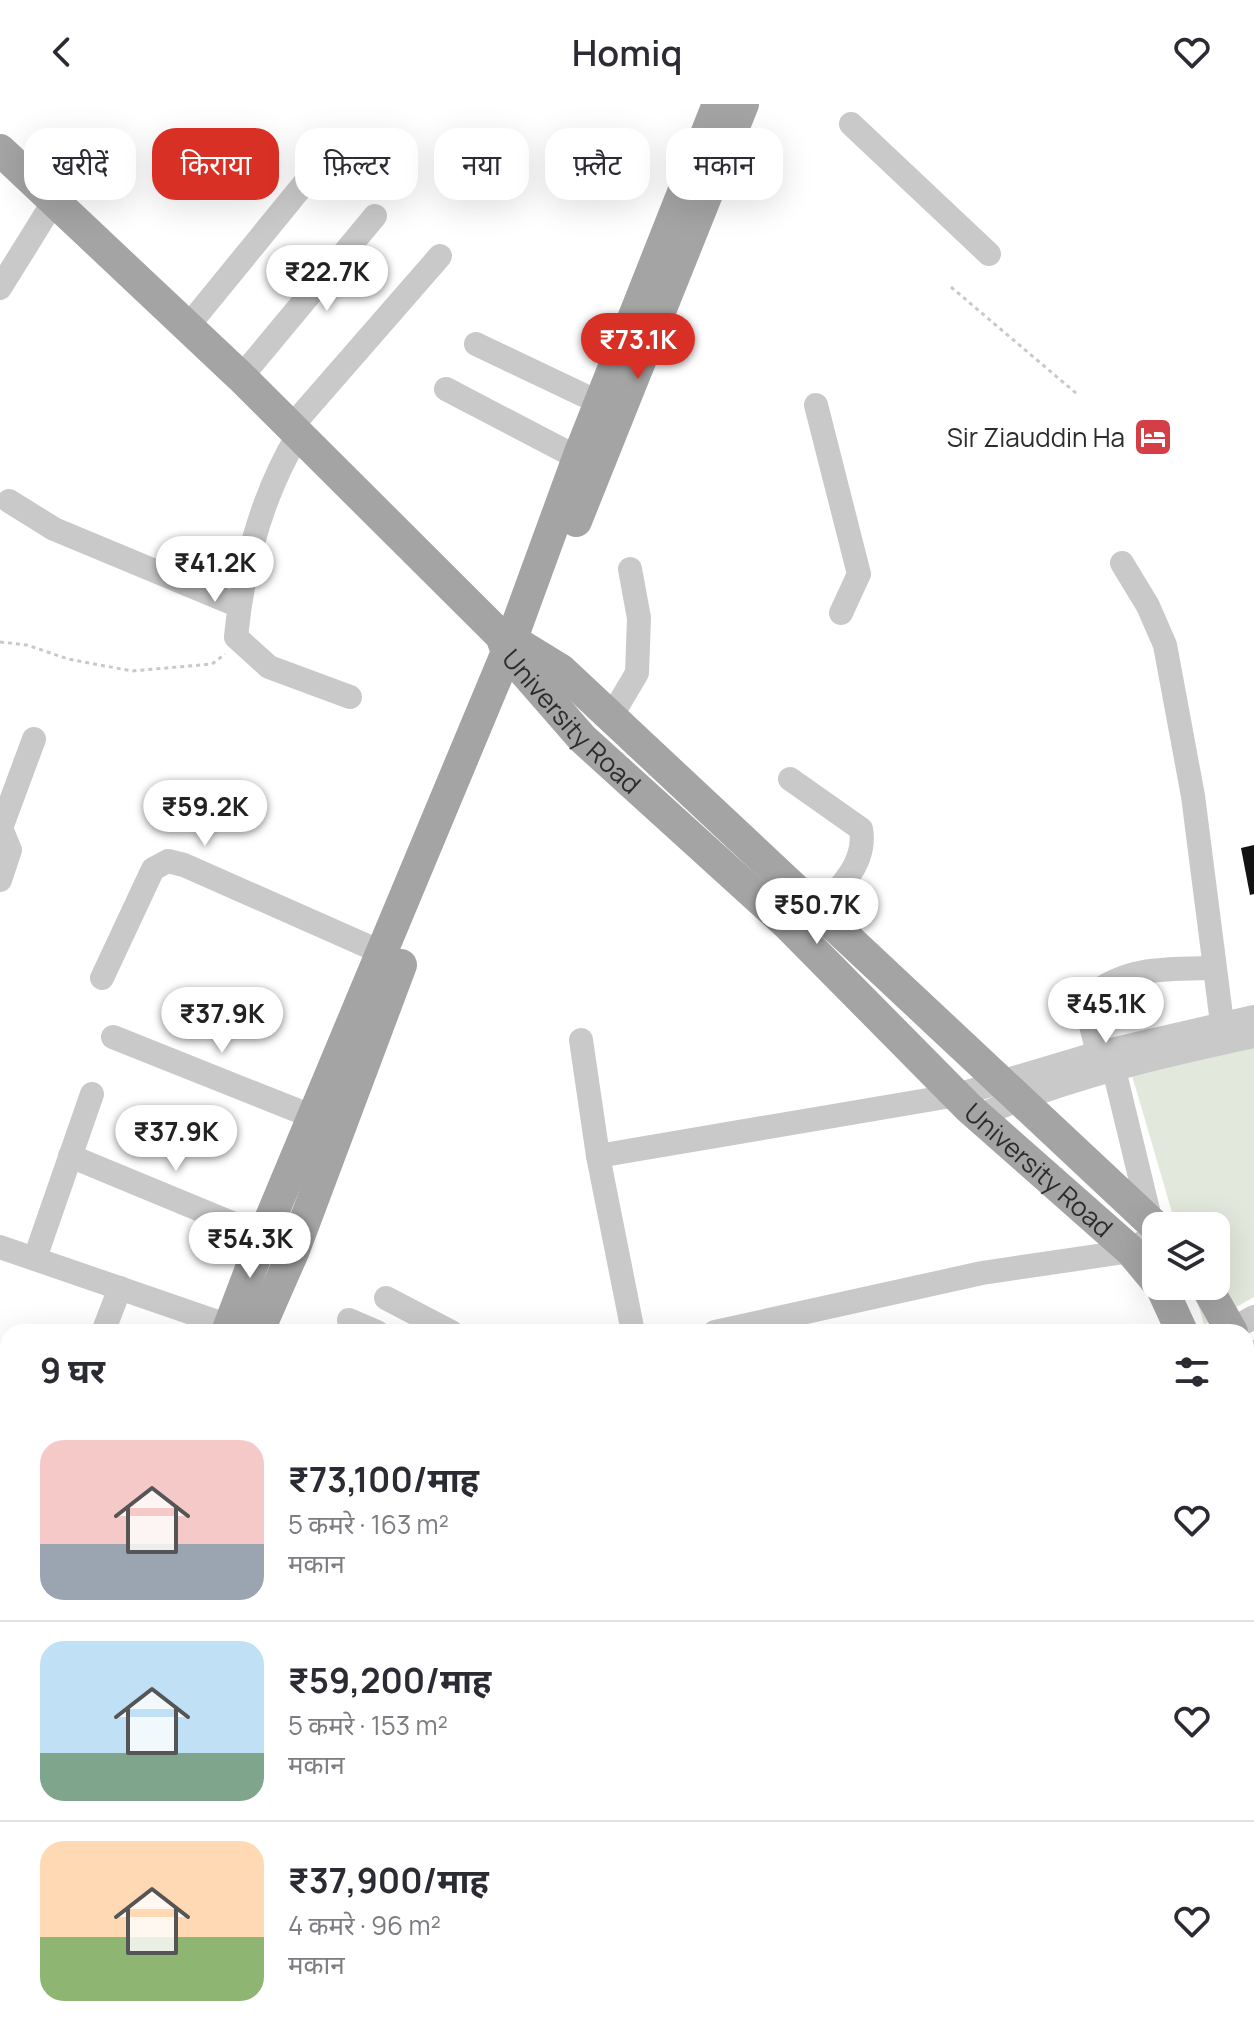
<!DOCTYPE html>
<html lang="hi">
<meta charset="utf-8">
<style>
body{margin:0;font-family:Manrope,"Noto Sans Devanagari",sans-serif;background:#f2f2f3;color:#2b2b33;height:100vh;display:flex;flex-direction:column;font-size:30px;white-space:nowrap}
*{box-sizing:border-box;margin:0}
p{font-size:26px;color:#7c7c81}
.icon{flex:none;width:44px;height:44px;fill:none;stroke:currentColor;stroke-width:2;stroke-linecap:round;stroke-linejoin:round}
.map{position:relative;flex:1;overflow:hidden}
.panel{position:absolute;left:0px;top:1220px;width:1254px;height:714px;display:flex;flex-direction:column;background:#fff;border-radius:24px 24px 0 0;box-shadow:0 8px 32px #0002}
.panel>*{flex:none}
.guide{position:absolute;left:24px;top:24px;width:800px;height:72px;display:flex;gap:16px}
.buttons{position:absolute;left:1142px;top:1108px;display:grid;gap:16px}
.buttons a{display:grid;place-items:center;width:88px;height:88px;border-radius:16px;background:#fff;box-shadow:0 8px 32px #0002;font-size:40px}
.price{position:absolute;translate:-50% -68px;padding:0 18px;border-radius:28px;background:#fff;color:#222;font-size:26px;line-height:52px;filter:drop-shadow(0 2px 4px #0008)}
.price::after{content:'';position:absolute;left:50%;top:48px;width:24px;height:18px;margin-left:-12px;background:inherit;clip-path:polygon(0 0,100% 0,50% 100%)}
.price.on{background:#d93025;color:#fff}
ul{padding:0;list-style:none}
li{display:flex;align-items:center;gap:24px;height:200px;padding:0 40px}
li+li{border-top:2px solid #e1e1e2}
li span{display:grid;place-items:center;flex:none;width:224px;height:160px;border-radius:24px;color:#555}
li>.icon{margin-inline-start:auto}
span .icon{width:96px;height:96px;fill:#fffc;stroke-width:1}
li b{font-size:34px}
h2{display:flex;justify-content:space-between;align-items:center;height:96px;padding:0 40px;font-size:34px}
.chip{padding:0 28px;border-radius:24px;background:#fff;box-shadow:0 8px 32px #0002;font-size:28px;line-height:72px}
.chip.on{background:#d93025;color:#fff}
header{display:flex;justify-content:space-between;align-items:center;height:104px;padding:0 40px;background:#fff;font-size:36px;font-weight:600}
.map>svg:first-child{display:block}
.green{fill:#e2e8db}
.building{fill:#131313}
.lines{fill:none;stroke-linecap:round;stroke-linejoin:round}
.path{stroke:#c9c9c9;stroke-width:3;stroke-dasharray:4 4;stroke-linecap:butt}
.minor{stroke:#c9c9c9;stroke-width:24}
.major{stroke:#a4a4a4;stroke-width:32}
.labels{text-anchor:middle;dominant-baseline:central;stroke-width:8;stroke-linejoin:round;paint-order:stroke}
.poi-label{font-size:26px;fill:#2c2c2c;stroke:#fff;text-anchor:end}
.street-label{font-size:26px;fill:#2c2c2c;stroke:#fff}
</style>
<header><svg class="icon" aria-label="back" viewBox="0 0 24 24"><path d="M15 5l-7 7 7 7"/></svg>Homiq<svg class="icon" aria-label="heart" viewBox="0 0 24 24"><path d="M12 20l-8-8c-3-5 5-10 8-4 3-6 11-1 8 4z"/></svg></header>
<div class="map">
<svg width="1254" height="1933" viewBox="0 0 1254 1933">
<rect width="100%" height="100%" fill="#fff"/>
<g class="green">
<polygon points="1254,940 1254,1193 1204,1221 1193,1182 1216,1182 1216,1122 1176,1122 1131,968"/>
<polygon points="1254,1660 1254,1781 1246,1735 1246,1662"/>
<polygon points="202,1926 300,1926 297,1933 198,1933"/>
<polygon points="637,1926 846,1926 843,1933 634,1933"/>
</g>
<g class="building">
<polygon points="1254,741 1254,790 1250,791 1241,744"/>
<polygon points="1246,1891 1254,1933 1139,1933 1138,1926 1246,1926"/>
<polygon points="897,1926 995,1926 996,1933 893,1933"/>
</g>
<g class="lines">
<g class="path">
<polyline points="951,183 1077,290"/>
<polyline points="0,538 27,541 68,555 132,567 212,560 225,550"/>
</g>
<g class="minor">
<polyline points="851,20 989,150"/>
<polyline points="0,184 54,97"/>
<polyline points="188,222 312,70"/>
<polyline points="476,240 600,299"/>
<polyline points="241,273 375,112"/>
<polyline points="446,285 578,354"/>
<polyline points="816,301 859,470 841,509"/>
<polyline points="291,323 440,152"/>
<path d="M298 331C261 393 243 462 236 533L269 563 350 593"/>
<polyline points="9,397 54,425 239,502"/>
<polyline points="1122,459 1148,502 1165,541 1193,692 1222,919"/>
<polyline points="611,613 637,569 639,514 630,465"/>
<path d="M790 675 861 725C867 759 840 782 820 807"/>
<polyline points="0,776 10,746 1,724 34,635"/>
<polyline points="102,874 153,765 168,757 184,761 383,849"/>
<polyline points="113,933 326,1018"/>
<polyline points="581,936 598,1052 633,1228"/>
<path d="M1098 949 1088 910 1091 892C1126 862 1171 865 1214 864"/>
<polyline points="1110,949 1150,1114"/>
<path d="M978 1012C1067 974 1160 952 1254 932"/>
<polyline points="70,1052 278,1138"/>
<polyline points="598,1052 957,991 1098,949 1254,913"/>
<polyline points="0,1143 244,1227"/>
<polyline points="35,1154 92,990"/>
<polyline points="386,1194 451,1228"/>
<polyline points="349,1216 377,1228"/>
<polyline points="1231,1226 1254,1213"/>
<polyline points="103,1228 120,1184"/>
<polyline points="715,1228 982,1169 1131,1147 1156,1129"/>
<polyline points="1246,1251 1254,1248"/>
<polyline points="0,1540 8,1543"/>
<polyline points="1246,1573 1254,1577"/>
<polyline points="1246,1645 1254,1644"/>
<polyline points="0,1757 8,1759"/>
<polyline points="1246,1822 1254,1863"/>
<polyline points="413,1926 429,1933"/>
<polyline points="605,1933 609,1926"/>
</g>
<g class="major">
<path id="s1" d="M0 46 241 273 501 532 507 548 582 634 788 821 969 1004 1131 1147 1156 1177"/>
<polyline points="576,417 743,0"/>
<polyline points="512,536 561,566 1156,1123"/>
<polyline points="1161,1182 1182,1228"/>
<polyline points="1206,1182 1232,1228"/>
<polyline points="227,1228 264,1130 507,548 578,354 718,0"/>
<polyline points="258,1228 294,1146 401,861"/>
<polyline points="1246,1281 1254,1310"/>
<polyline points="1246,1392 1254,1416"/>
<polyline points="0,1818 8,1796"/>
<polyline points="0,1891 8,1869"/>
</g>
</g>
<defs>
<symbol id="hotel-square" viewBox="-11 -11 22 22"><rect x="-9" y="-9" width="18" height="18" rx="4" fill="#d43e46" stroke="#fff"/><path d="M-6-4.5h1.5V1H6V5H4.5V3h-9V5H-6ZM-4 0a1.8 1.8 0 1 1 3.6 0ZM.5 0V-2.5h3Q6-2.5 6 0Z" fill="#fff"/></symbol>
</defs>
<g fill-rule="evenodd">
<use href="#hotel-square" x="1131" y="311" width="44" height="44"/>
</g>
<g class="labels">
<g class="poi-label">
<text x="1125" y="333">Sir Ziauddin Ha</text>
</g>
<g class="street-label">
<text stroke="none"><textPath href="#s1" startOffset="810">University Road</textPath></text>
<text stroke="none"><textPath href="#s1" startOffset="1458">University Road</textPath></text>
</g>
</g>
</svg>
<div class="buttons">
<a><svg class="icon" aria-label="layers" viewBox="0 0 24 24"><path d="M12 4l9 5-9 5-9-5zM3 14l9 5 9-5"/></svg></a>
</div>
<b class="price" style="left:327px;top:209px">₹22.7K</b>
<b class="price on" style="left:638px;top:277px">₹73.1K</b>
<b class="price" style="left:215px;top:500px">₹41.2K</b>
<b class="price" style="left:205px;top:744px">₹59.2K</b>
<b class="price" style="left:817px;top:842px">₹50.7K</b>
<b class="price" style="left:1106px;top:941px">₹45.1K</b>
<b class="price" style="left:222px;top:951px">₹37.9K</b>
<b class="price" style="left:176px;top:1069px">₹37.9K</b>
<b class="price" style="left:250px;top:1176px">₹54.3K</b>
<div class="guide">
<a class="chip">खरीदें</a>
<a class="chip on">किराया</a>
<a class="chip">फ़िल्टर</a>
<a class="chip">नया</a>
<a class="chip">फ़्लैट</a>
<a class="chip">मकान</a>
</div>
<section class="panel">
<h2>9 घर<svg class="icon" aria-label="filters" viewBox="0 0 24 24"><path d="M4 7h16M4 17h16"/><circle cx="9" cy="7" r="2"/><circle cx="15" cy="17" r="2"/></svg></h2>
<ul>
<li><span style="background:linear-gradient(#f6c9c9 65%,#9aa5b1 0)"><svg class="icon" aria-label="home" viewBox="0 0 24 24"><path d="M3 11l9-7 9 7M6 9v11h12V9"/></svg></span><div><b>₹73,100/माह</b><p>5 कमरे · 163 m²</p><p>मकान</p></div><svg class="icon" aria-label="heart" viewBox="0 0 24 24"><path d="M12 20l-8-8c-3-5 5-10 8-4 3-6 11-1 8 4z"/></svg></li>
<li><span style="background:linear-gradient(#bfe0f5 70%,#7fa58c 0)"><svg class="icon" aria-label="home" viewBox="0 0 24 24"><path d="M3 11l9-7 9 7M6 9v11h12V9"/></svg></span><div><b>₹59,200/माह</b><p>5 कमरे · 153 m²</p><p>मकान</p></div><svg class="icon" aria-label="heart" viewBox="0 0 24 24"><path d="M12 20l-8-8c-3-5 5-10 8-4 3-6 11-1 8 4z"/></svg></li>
<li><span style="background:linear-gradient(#ffd9b3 60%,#8fb573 0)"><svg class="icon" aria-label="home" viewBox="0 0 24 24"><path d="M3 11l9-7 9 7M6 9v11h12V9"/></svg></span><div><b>₹37,900/माह</b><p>4 कमरे · 96 m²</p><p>मकान</p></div><svg class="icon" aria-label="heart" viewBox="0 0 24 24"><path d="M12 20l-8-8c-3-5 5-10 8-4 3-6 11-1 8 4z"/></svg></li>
</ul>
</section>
</div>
